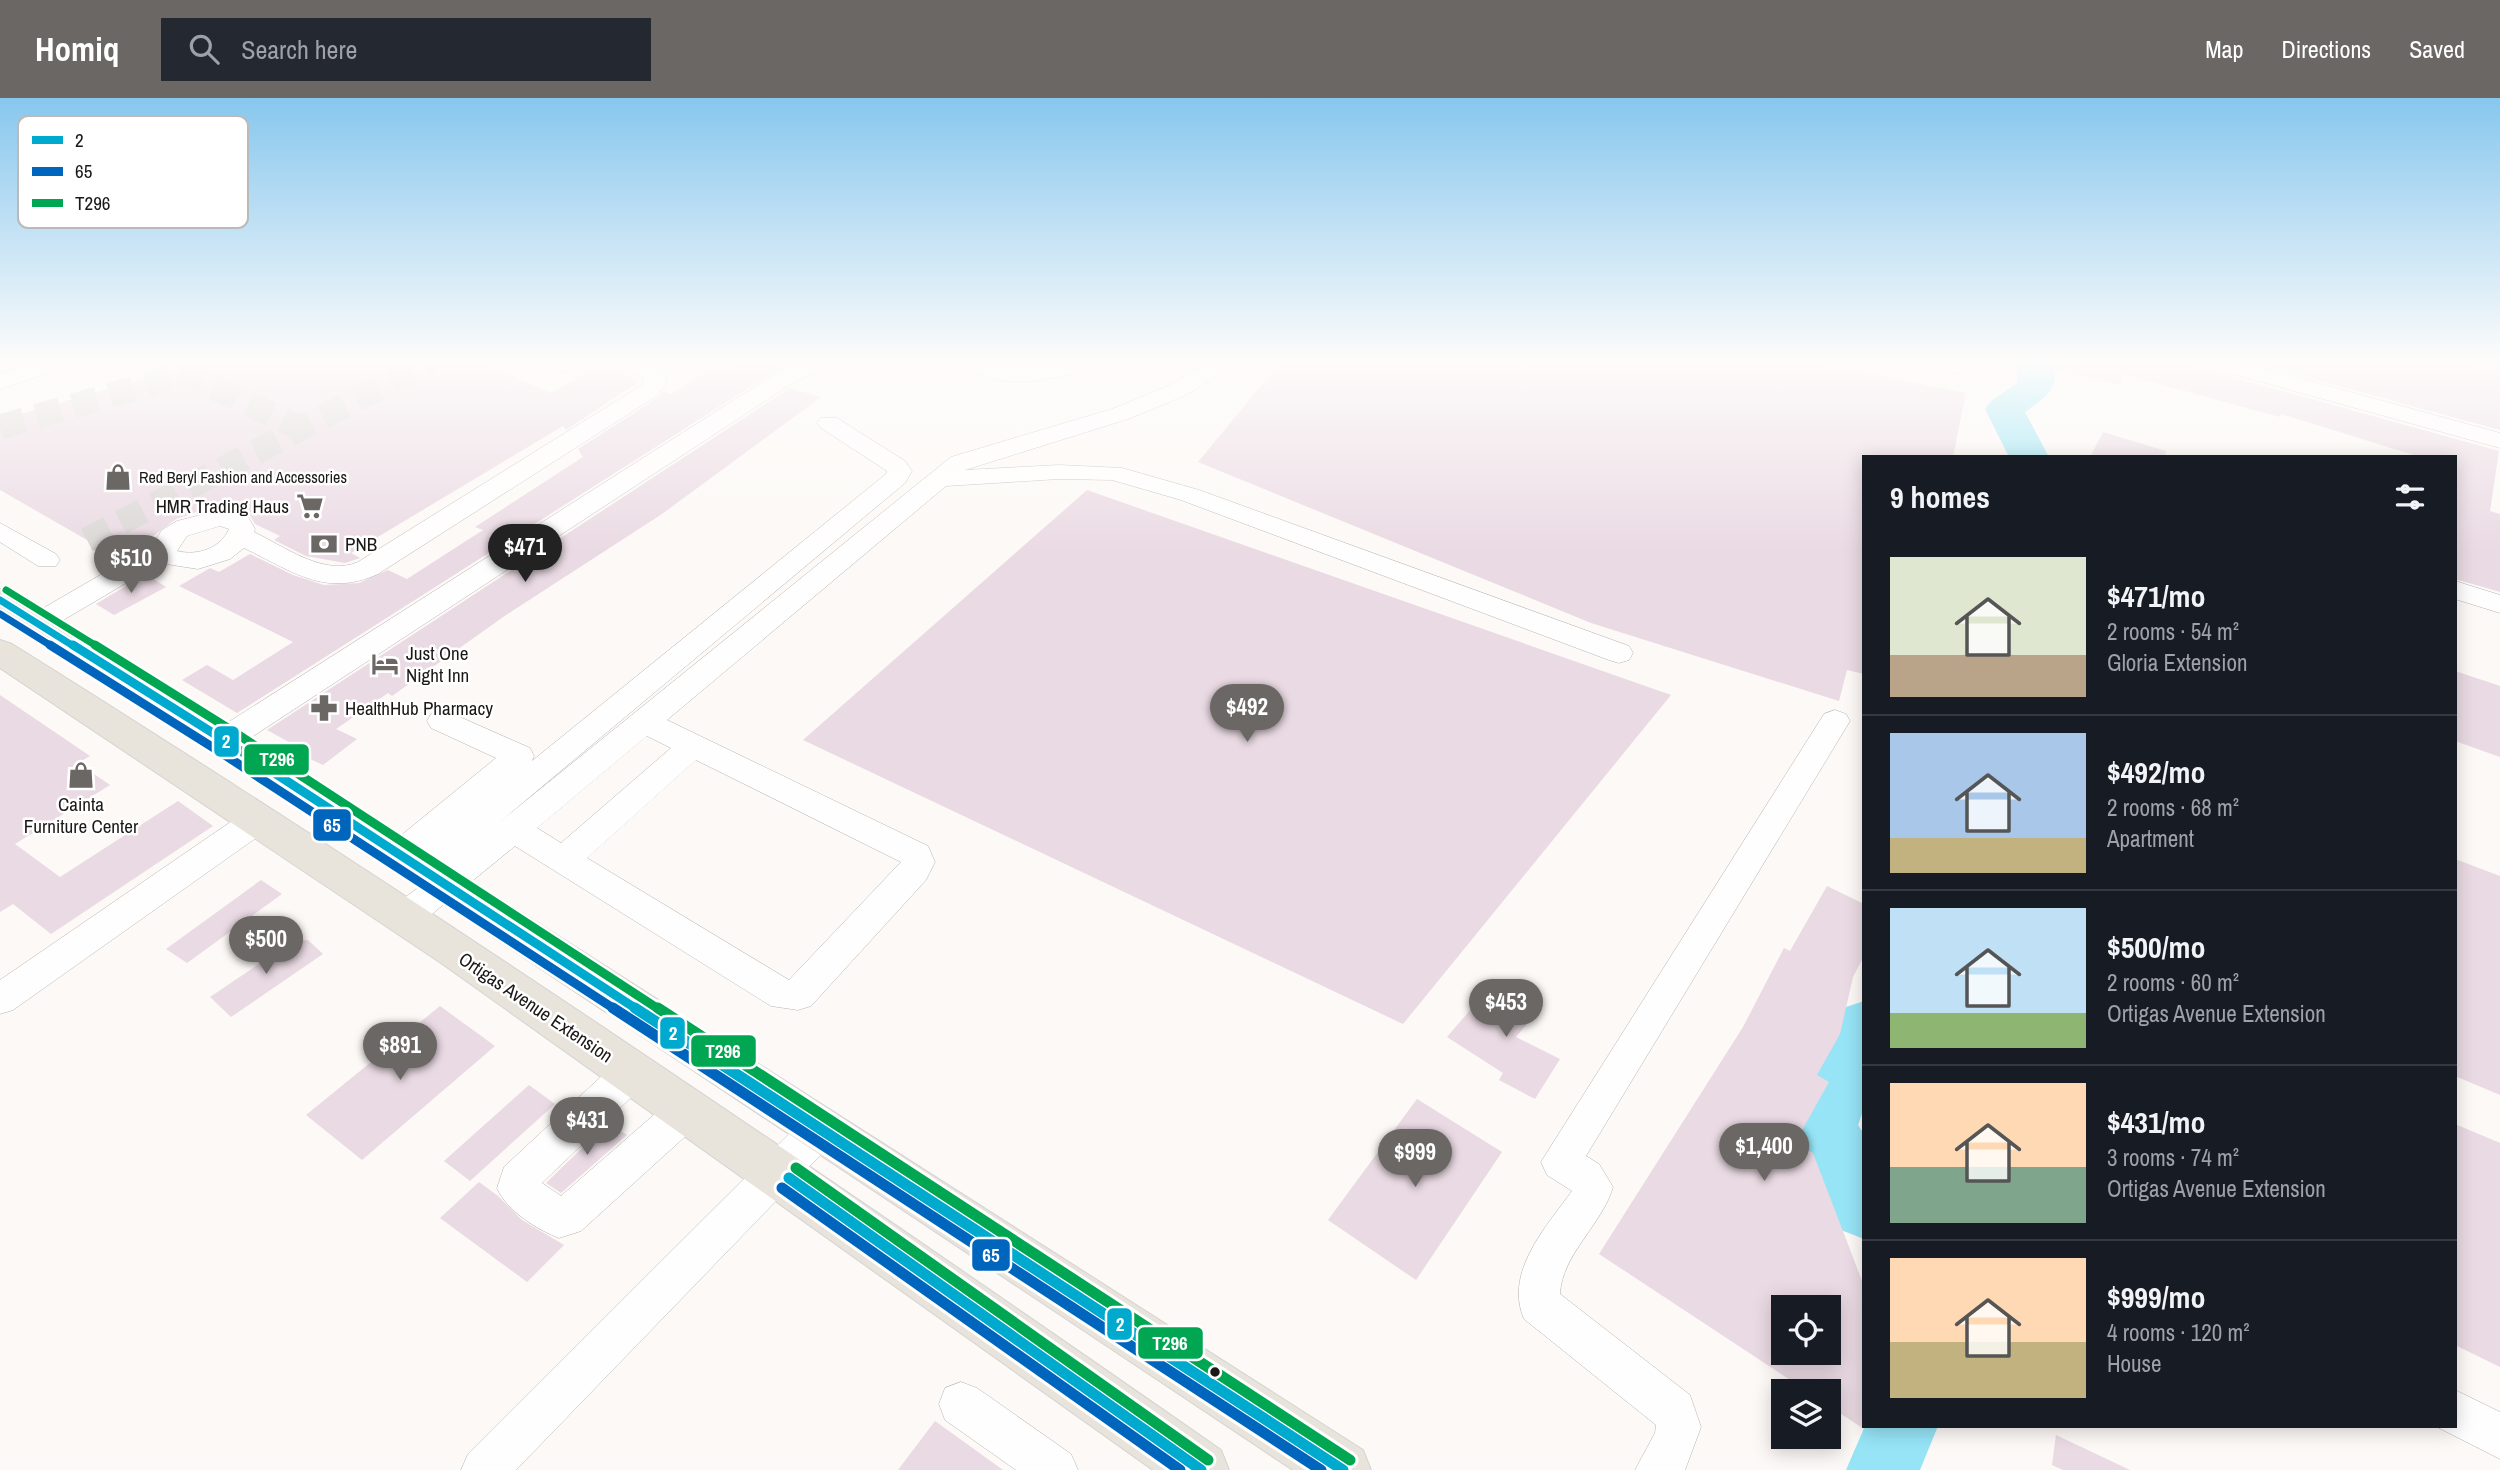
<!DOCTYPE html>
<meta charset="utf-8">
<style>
body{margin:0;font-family:"Archivo Narrow",sans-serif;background:#242831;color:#f1f3f6;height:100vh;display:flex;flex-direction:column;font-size:26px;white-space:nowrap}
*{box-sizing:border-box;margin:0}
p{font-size:23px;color:#9ea1a6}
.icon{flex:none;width:38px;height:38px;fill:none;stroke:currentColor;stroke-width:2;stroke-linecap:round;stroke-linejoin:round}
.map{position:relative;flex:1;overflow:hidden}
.panel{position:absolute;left:1862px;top:357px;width:595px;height:973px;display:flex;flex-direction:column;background:#171b24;border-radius:0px;box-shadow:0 4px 18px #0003}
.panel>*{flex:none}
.controls{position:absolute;left:1771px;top:1197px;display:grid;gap:14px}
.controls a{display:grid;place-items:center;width:70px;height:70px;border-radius:0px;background:#171b24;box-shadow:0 4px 18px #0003;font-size:35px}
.price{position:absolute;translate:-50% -60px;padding:0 16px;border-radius:24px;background:#6a6765;color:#fff;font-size:23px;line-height:46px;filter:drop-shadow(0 2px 4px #0008)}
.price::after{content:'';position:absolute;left:50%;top:42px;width:21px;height:16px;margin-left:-10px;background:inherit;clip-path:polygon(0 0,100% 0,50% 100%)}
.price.selected{background:#222;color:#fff}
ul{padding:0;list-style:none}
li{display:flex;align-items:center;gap:21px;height:175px;padding:0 28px}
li+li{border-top:2px solid #363941}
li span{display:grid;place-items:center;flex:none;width:196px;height:140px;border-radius:0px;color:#555}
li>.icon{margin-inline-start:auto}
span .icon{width:84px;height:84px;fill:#fffc;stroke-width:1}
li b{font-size:30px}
h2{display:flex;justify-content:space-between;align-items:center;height:84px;padding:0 28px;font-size:30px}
header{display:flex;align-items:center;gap:42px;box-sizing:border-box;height:98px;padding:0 35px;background:#6a6765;color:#fff}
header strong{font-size:33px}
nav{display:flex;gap:38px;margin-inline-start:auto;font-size:24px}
.search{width:490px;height:63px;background:#242831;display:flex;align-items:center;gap:18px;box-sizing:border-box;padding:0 24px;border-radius:0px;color:#9ea1a6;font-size:26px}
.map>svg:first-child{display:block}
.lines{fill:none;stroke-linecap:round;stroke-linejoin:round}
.river{fill:#96e4f6;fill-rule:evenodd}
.building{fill:#eadae3;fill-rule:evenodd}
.minor-tunnel{stroke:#dad7d5;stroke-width:25;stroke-dasharray:25 13;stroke-linecap:butt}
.minor-casing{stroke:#b7b4b2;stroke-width:1}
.major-casing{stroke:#d5d3d2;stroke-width:2}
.minor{fill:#fffefe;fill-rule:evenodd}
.major{fill:#e8e4dc;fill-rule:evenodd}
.bus-1-far2-casing{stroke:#fff;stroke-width:11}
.bus-1-far1-casing{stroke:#fff;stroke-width:14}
.bus-1-casing{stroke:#fff;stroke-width:17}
.bus-2-far2-casing{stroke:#fff;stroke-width:11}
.bus-2-far1-casing{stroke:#fff;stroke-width:14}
.bus-2-casing{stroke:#fff;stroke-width:17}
.bus-3-far2-casing{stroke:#fff;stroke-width:11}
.bus-3-far1-casing{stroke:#fff;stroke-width:14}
.bus-3-casing{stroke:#fff;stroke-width:17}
.bus-1-far2{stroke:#00a9ce;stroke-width:7}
.bus-1-far1{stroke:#00a9ce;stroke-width:9}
.bus-1{stroke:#00a9ce;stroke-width:11}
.bus-2-far2{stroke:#0065bd;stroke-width:7}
.bus-2-far1{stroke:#0065bd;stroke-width:9}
.bus-2{stroke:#0065bd;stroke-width:11}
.bus-3-far2{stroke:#00a651;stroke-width:7}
.bus-3-far1{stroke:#00a651;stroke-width:9}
.bus-3{stroke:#00a651;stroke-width:11}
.bus-dot{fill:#1b1917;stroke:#fff;stroke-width:2.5}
.labels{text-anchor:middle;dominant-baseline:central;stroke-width:5;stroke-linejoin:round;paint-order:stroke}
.far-poi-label{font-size:16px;fill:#1b1917;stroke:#fff;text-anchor:start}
.poi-label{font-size:19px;fill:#1b1917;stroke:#fff;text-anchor:start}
.street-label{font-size:19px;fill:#1b1917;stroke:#fff}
.key{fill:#fff;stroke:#bbbab9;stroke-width:2}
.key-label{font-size:19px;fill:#1b1917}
.line-badge{stroke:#fff;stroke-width:2.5}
.badge-label{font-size:19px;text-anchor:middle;font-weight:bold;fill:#fff}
</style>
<header>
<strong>Homiq</strong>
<div class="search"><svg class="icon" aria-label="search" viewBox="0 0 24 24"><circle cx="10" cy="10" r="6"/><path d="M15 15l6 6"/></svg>Search here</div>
<nav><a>Map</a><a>Directions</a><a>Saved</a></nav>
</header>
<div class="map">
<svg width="2500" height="1372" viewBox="0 0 2500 1372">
<rect width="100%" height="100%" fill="#fcf9f6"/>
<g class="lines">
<g class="river">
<path d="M2005 262H2048C2066 287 2044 300 2025 314L2049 359H2009L1985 311 1991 303 2017 285V274Z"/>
<polygon points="1864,903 1864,1010 1858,1027 1864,1036 1864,1141 1841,1132 1823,1084 1794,1031 1843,910"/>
<polygon points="1865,1328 1938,1328 1920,1372 1846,1372"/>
</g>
</g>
<g class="building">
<polygon points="187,262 477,262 551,295 601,266 640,283 566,332 563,328 351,455 360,460 345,465 306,458 274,442 280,438 255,426 249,416 213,405 192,416 176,421 156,436 126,453 104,441 94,446 0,392 0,322 142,281"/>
<polygon points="746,262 799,262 777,272 237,615 182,582 207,567 233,582 293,544 179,488 210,470 219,474 250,456 293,477 324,487 359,485 388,472 407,481 483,432 475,429 583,359 578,351 659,299 664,293 671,296 705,275 729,265 735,268"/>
<polygon points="1282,262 1802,262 1966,295 1953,359 1864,359 1864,576 1847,572 1839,603 1591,525 1198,364"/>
<polygon points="2052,262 2194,262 2199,270 2499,353 2490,413 2500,416 2500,494 2455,481 2455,359 2420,359 2281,316 2280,319 2122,276 2120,287 2051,271"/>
<polygon points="2243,262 2473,262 2472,267 2500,274 2500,332"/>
<polygon points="790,290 821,299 662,416 506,517 392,598 388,595 336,631 357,641 323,667 291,652 296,648 267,632"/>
<polygon points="2103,334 2166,353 2165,359 2090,359"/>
<polygon points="1087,392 1671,597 1403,926 803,642"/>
<polygon points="146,476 166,489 114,517 96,506"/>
<polygon points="2455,573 2500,588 2500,659 2455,643"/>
<polygon points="0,597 90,658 78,665 110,687 15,746 60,779 178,703 213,728 51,836 13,806 0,814"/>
<polygon points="2455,761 2500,778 2500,997 2455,978"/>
<polygon points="261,782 282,796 187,865 166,851"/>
<path d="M1827 788 1864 806V858L1853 879 1840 936 1817 977 1829 984 1795 1045 1813 1055 1864 1188V1331L1829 1308V1293H1807L1599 1156 1743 929 1784 850 1790 853ZM1783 1209H1829V1255H1783Z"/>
<polygon points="308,842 323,856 231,919 210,899 293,843"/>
<polygon points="1496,882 1541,909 1516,939 1560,961 1535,1001 1499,982 1503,975 1447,939"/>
<polygon points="440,908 495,948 362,1062 306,1017"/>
<polygon points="529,987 555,1006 470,1083 444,1063"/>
<polygon points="1417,1001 1502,1054 1416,1182 1328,1122"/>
<polygon points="608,1025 627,1037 561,1095 546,1085"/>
<polygon points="2455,1026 2500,1045 2500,1269 2455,1247"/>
<polygon points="479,1084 498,1098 522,1122 564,1147 527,1184 440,1120"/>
<polygon points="935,1323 1003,1372 898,1372"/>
<polygon points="2056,1337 2130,1372 2063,1372 2052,1367"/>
</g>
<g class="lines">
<g class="minor-tunnel">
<polyline points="180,273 299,330"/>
<polyline points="0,329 153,285 203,262"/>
<polyline points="87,442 432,262"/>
</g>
<defs>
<g id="minor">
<polygon points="43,262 77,262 74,267 0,291 0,276"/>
<path d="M528 262H592C580 279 540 279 528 262Z"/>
<path d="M613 262H643L663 271 667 283 658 297 378 476C325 500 292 473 244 450L230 461 198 471 160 465 48 531 38 534 28 531 24 525 28 519 152 447 162 432 177 423 221 412 248 419 255 431 254 434C285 449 325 479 358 464L642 287 644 280 616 267ZM220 428 229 431C220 451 197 458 177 453L187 438Z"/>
<polygon points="806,262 836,262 833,267 794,284 235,650 224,653 213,650 209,642 213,634 778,274"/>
<path d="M965 262H993L1019 270 1071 262H1105L1102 267C1068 278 991 300 965 262Z"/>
<path d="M1214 262H1242L1184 298 1128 321 965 372 1059 367 1122 370 1199 392 1629 548 1633 555 1629 562 1619 565 1609 562 1181 402 1112 382 1059 381 946 388 667 622 928 748 935 764 926 782 811 908 798 912 771 908 515 748 416 829 404 833 392 829 387 819 392 809 430 781 421 784 409 780 404 771 406 768 400 770 388 766 383 757 388 748 496 660 431 630 427 623 431 616 442 612 453 616 530 650 534 658 532 663 886 376 887 373 821 330 817 325 821 320H837L905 363 912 373 905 385 502 722 951 359 1112 311 1168 288ZM647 638 671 650 561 745 537 730ZM696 662 901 764 789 882 587 760Z"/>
<polygon points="1915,262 1969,264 1972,269 1961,276 1918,267"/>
<polygon points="2197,262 2233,262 2500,335 2500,350 2200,267"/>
<polygon points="2480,262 2500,262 2500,271 2483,267"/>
<polygon points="0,425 56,456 60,462 56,468 38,468 0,444"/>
<polygon points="2455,483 2500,497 2500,515 2455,501"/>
<path d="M1835 612 1846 616 1850 623 1586 1058 1599 1066 1613 1089C1602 1127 1562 1156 1560 1196L1690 1297 1701 1329 1685 1372H1635L1655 1335 1656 1327 1524 1221C1504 1174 1546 1129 1572 1093L1547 1077 1541 1064 1824 616Z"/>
<polygon points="259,709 270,712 275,721 270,730 13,912 0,916 0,882 248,712"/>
<path d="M632 958 645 962 651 974 645 986 542 1085 561 1098 672 1001 686 996 700 1001 705 1013 700 1025 581 1133 559 1140C536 1131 507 1113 497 1090L504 1069 619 962Z"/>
<polygon points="820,1014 834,1019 839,1031 834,1043 516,1372 461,1372 468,1356 806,1019"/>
<polygon points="961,1284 977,1290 1071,1356 1078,1372 1016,1372 945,1322 939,1306 945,1290"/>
<polygon points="2455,1292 2500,1314 2500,1361 2439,1330 2455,1328"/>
</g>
<g id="major">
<polygon points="0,491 12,494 237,633 1363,1352 1371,1372 1293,1372 211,651 0,517"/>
<path d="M0 542 12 546C423 803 823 1075 1221 1352L1229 1372H1153L441 865 0 570Z"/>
</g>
</defs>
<use href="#minor" class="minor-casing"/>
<use href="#major" class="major-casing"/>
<use href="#minor" class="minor"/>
<use href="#major" class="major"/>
<defs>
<polyline id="bus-1-far2" points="0,502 75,549"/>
<polyline id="bus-1-far1" points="73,547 224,642 638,912"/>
<g id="bus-1">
<polyline points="635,910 1343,1372"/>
<polyline points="789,1080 1201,1372"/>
</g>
<polyline id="bus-2-far2" points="0,516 53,549"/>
<polyline id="bus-2-far1" points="50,547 217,652 616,912"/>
<g id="bus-2">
<polyline points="613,910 1321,1372"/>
<polyline points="782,1090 1180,1372"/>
</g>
<polyline id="bus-3-far2" points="6,492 98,549"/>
<polyline id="bus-3-far1" points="95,547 231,632 660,912"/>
<g id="bus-3">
<polyline points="658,910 1350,1362"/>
<polyline points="796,1070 1208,1362"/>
</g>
</defs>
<use href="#bus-1-far2" class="bus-1-far2-casing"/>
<use href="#bus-1-far1" class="bus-1-far1-casing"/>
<use href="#bus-1" class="bus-1-casing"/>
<use href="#bus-2-far2" class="bus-2-far2-casing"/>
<use href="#bus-2-far1" class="bus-2-far1-casing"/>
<use href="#bus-2" class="bus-2-casing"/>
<use href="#bus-3-far2" class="bus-3-far2-casing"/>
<use href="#bus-3-far1" class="bus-3-far1-casing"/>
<use href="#bus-3" class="bus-3-casing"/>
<use href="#bus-1-far2" class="bus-1-far2"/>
<use href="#bus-1-far1" class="bus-1-far1"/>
<use href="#bus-1" class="bus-1"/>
<use href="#bus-2-far2" class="bus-2-far2"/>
<use href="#bus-2-far1" class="bus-2-far1"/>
<use href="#bus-2" class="bus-2"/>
<use href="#bus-3-far2" class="bus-3-far2"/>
<use href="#bus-3-far1" class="bus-3-far1"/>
<use href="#bus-3" class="bus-3"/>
</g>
<linearGradient id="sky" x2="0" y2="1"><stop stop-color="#87c7ee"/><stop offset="0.58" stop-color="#fefcfb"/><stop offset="1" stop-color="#fefcfb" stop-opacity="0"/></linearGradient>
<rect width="2500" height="454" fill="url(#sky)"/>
<defs>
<symbol id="shop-bare" viewBox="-9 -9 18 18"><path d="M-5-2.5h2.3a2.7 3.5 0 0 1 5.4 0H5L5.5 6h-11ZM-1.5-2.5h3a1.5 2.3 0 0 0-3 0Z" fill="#6a6765" stroke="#fff" stroke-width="2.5" paint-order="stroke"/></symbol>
<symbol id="supermarket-bare" viewBox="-9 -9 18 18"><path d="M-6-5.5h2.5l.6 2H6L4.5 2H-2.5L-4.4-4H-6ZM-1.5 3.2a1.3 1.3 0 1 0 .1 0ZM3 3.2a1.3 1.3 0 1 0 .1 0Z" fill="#6a6765" stroke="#fff" stroke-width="2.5" paint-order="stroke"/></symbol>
<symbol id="bank-bare" viewBox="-9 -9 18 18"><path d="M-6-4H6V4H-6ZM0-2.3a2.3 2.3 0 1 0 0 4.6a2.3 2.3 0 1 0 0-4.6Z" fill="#6a6765" stroke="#fff" stroke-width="2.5" paint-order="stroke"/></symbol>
<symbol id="hotel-bare" viewBox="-9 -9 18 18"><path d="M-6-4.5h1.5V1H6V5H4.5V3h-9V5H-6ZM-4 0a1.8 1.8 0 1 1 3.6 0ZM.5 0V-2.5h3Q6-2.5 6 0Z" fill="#6a6765" stroke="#fff" stroke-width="2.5" paint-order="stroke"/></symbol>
<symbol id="pharmacy-bare" viewBox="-9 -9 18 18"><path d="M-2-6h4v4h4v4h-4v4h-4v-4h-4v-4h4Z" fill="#6a6765" stroke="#fff" stroke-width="2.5" paint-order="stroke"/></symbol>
</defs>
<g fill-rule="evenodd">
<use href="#shop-bare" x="99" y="360" width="38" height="38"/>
<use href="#supermarket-bare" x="291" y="389" width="38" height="38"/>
<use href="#bank-bare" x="305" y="427" width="38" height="38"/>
<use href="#hotel-bare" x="366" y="547" width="38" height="38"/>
<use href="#pharmacy-bare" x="305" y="591" width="38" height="38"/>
<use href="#shop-bare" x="62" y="658" width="38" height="38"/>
</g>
<circle class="bus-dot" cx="1215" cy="1274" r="6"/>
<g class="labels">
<g class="far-poi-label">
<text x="139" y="379">Red Beryl Fashion and Accessories</text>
</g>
<g class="poi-label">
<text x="289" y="408" text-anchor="end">HMR Trading Haus</text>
<text x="345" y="446">PNB</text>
<text x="406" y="555">Just One<tspan x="406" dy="22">Night Inn</tspan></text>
<text x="345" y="610">HealthHub Pharmacy</text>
<text x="81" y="706" text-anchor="middle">Cainta<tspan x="81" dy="22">Furniture Center</tspan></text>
</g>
<g class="street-label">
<text transform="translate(536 909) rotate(34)">Ortigas Avenue Extension</text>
</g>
</g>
<rect x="18" y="18" width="230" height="112" rx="10" class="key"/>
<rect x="32" y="38" width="31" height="8" fill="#00a9ce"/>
<rect x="32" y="69" width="31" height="9" fill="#0065bd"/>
<rect x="32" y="101" width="31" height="8" fill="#00a651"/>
<g class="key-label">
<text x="75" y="49">2</text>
<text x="75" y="80">65</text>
<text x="75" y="112">T296</text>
</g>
<g class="line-badge">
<rect x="213" y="627" width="27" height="33" rx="7" fill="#00a9ce"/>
<rect x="243" y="645" width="67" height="33" rx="7" fill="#00a651"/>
<rect x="312" y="710" width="40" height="34" rx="7" fill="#0065bd"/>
<rect x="659" y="918" width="27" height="34" rx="7" fill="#00a9ce"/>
<rect x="690" y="936" width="67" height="34" rx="7" fill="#00a651"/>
<rect x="971" y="1140" width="40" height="34" rx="7" fill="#0065bd"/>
<rect x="1106" y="1209" width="27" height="34" rx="7" fill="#00a9ce"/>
<rect x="1137" y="1228" width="67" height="34" rx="7" fill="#00a651"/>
</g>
<g class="badge-label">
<text x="226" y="650">2</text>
<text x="277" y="668">T296</text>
<text x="332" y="734">65</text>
<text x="673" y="942">2</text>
<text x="723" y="960">T296</text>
<text x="991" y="1164">65</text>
<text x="1120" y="1233">2</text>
<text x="1170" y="1252">T296</text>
</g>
</svg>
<div class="controls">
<a><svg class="icon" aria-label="locate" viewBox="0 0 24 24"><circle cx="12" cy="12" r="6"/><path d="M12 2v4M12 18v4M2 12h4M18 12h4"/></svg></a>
<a><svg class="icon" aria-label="layers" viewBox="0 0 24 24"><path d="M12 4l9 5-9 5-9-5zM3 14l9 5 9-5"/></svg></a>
</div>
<b class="price selected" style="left:525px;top:486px">$471</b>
<b class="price" style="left:131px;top:497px">$510</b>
<b class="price" style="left:1247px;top:646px">$492</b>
<b class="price" style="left:266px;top:878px">$500</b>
<b class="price" style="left:1506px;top:941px">$453</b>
<b class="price" style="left:400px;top:984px">$891</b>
<b class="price" style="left:587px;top:1059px">$431</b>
<b class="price" style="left:1764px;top:1085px">$1,400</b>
<b class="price" style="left:1415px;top:1091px">$999</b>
<section class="panel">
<h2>9 homes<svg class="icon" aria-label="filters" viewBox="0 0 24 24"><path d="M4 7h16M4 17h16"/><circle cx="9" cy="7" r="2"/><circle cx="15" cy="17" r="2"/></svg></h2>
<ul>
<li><span style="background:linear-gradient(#dfe7d0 70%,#b9a48a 0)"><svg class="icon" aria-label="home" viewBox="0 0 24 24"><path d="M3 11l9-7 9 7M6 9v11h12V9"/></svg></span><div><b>$471/mo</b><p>2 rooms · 54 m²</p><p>Gloria Extension</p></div></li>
<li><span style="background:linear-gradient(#a9c7e8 75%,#c2b280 0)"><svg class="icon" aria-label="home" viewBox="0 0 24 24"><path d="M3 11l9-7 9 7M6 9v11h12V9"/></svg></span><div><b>$492/mo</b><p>2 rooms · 68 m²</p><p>Apartment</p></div></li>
<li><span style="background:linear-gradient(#bfe0f5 75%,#8fb573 0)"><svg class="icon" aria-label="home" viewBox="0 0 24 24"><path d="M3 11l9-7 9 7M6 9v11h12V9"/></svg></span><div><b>$500/mo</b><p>2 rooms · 60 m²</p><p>Ortigas Avenue Extension</p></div></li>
<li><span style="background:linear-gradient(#ffd9b3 60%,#7fa58c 0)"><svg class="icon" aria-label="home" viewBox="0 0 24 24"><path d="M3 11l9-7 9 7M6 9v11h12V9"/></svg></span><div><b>$431/mo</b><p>3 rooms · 74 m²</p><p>Ortigas Avenue Extension</p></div></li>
<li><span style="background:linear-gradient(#ffd9b3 60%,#c2b280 0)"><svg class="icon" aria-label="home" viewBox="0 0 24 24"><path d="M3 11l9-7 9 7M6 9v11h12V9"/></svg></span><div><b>$999/mo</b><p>4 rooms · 120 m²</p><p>House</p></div></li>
</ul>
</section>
</div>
